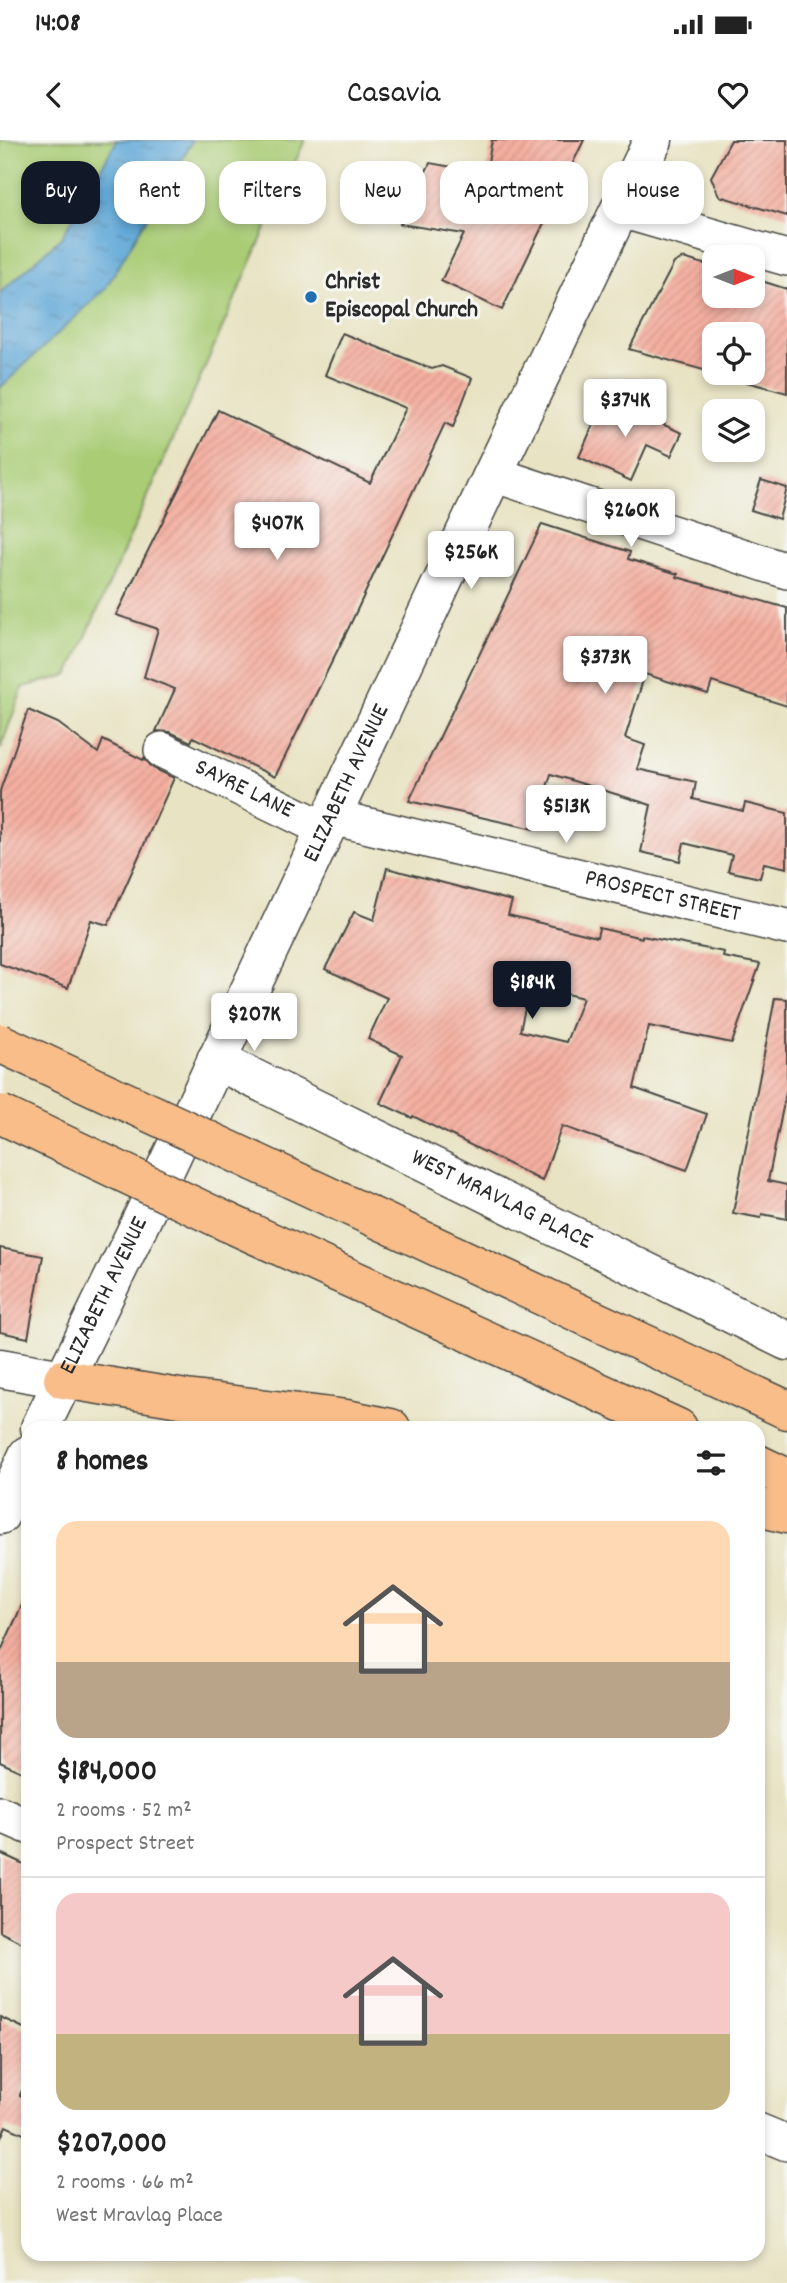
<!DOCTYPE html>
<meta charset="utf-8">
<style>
body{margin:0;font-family:Dekko,sans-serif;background:#f6f6f6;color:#222;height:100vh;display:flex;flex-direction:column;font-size:26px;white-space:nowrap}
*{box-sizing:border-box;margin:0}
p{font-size:23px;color:#767676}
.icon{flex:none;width:38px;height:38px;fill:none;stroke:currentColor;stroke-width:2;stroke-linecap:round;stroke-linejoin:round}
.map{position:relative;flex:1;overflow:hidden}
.details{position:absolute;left:21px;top:1281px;width:744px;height:840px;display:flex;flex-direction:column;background:#fff;border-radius:21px;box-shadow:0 4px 10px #0003}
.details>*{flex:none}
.hud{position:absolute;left:21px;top:21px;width:746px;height:63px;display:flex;gap:14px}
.needle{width:46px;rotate:90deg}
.tools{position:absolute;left:702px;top:105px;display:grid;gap:14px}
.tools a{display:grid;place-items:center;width:63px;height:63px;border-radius:14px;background:#fff;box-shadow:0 4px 10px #0003;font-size:35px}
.price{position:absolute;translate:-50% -60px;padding:0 16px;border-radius:7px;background:#fff;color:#222;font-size:23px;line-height:46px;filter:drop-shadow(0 2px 4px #0008)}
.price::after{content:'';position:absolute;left:50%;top:42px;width:21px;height:16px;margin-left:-10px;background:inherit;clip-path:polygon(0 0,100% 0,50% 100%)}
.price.current{background:#111827;color:#fff}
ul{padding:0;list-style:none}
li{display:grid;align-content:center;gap:14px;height:371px;padding:0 35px}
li+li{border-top:2px solid #e0e0e0}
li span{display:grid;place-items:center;height:217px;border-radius:21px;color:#555}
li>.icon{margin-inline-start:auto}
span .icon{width:126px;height:126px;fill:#fffc;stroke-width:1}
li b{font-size:30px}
h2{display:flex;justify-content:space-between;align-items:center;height:84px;padding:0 35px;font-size:30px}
.pill{padding:0 24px;border-radius:21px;background:#fff;box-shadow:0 4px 10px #0003;font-size:24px;line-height:63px}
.pill.current{background:#111827;color:#fff}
.status{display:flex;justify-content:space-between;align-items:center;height:49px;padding:0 35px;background:#fff;direction:ltr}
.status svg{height:19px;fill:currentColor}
header{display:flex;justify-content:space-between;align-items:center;height:91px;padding:0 35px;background:#fff;font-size:32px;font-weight:600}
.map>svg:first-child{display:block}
.green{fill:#a9cc75;stroke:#6a7c50;stroke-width:2}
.water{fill:url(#water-ripples);stroke:#466a82;stroke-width:2}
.building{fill:url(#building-hatch);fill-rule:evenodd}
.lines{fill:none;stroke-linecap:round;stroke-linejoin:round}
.minor-casing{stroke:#474742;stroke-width:38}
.tertiary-casing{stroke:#474742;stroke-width:41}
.trunk-casing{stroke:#474742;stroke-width:41}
.minor{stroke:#fff;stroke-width:35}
.tertiary{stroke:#fff;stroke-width:38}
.trunk{stroke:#f8bd89;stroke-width:38}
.trunk-bridge-casing{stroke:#474742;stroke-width:41;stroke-linecap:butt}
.trunk-bridge{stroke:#f8bd89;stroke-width:38}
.poi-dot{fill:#1f6fb2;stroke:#f6f6f2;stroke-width:2.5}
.labels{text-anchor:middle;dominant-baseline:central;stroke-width:6;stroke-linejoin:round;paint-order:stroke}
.poi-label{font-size:24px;font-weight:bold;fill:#2b2b2b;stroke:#f6f6f2;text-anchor:start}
.street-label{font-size:24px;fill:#2b2b2b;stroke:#f6f6f2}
</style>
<div class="status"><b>14:08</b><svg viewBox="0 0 49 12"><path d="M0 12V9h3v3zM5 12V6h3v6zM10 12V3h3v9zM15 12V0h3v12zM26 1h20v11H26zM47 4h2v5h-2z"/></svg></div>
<header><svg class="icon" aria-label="back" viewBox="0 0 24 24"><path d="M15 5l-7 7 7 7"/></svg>Casavia<svg class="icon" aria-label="heart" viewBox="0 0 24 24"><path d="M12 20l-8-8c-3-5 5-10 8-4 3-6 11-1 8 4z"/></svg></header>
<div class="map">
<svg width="787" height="2143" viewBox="0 0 787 2143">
<defs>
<pattern id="water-ripples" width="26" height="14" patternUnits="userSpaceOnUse" patternTransform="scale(1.75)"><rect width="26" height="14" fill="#62a9d8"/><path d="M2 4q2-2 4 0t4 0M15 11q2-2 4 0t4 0" fill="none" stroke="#518aaf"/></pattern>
<pattern id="building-hatch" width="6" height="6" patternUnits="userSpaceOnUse" patternTransform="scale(1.75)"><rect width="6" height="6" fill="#f4afa0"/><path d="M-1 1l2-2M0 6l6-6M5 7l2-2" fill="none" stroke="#d1978a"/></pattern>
</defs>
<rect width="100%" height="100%" fill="#f6f6f2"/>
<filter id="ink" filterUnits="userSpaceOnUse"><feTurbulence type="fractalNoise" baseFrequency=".0143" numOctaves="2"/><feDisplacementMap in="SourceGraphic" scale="14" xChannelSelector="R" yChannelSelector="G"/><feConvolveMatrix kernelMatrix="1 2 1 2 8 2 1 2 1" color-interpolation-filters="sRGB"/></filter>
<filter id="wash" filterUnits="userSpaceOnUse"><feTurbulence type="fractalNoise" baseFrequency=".00686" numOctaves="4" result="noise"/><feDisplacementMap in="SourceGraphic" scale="28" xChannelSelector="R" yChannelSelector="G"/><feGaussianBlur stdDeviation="1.57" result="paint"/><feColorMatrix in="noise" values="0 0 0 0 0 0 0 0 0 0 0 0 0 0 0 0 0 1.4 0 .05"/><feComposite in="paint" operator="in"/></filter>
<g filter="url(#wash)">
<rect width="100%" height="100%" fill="#e8e3c3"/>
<polygon class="green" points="0,0 305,0 69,535 23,547 0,610"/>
<polygon class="water" points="117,0 193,0 105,149 0,248 0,153 62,97"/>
<g id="blocks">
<g class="building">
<polygon points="492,0 584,0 502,170 441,141 464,94 400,84 430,23 486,33"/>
<polygon points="731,0 787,0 787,76 719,56 711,37"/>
<polygon points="683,118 714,127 714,156 752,156 752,138 787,149 787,253 714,233 752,233 752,194 714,194 714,233 629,209 674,123"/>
<polygon points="342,193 432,229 442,226 472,238 453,287 445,283 350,485 275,637 193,597 191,602 170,592 156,591 175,549 144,537 158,489 116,475 218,270 370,343 406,268 325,235"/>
<polygon points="605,258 682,293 671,316 647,305 631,341 579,317"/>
<polygon points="761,340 787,348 779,379 751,370"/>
<polygon points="542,384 630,412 628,419 678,434 677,437 787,468 787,566 712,542 708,554 645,534 625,598 645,605 637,629 696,642 693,659 743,671 745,663 787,673 787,728 764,723 760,738 728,731 732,715 684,703 680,721 641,712 651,665 551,634 534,689 409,661"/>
<polygon points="28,570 58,583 98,613 103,600 143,620 144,618 153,628 174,638 108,785 91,780 68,848 0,824 0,651"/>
<path d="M387 728 512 761 508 775 597 797 599 788 642 798V796L724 812 723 817 760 824 732 903 649 886 634 948 707 974 687 1030 562 986 542 1041 413 976 412 978 380 963 402 915 368 899 387 858 325 829 354 772 374 780ZM530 845 583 858 566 902 520 891Z"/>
<polygon points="775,858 787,859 787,948 768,1041 787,1045 787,1079 762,1074 761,1078 733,1073"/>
<polygon points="0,1108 43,1116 28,1198 0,1192"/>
<polygon points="28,1452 28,1635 0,1622 0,1513"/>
<polygon points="0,1713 28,1726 28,1806 0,1792"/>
<polygon points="0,1877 28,1890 28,1937 20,1955 28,1959 28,1996 6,1986 0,2000"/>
</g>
</g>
</g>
<g filter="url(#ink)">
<use href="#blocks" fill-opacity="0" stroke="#474742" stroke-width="2"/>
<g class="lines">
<defs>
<g id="minor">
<polyline points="621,70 787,118"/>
<polyline points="493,334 787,431"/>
<path id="s1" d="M162 610 327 690"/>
<path id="s2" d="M332 677 787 787"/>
<polyline points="0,1674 28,1686"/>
<polyline points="758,1991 787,2003"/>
</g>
<g id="tertiary">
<path id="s3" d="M216 920 787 1201"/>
<polyline points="0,1228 63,1239"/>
<path id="s4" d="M40 1288 133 1098 493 334 653 0"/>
<polyline points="0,1375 28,1315"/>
</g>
<g id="trunk">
<polyline points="255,1022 787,1270"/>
<polyline points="227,1082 678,1288"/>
<polyline points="63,1239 186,1259 347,1279 391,1288"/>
<polyline points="758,1324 787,1338"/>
<polyline points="758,1367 787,1374"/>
</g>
</defs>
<use href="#minor" class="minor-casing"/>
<use href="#tertiary" class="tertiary-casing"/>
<use href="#trunk" class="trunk-casing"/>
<use href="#minor" class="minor"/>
<use href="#tertiary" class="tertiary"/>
<use href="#trunk" class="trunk"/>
<defs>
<g id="trunk-bridge">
<polyline points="0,903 255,1022"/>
<polyline points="0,974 227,1082"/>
</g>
</defs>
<use href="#trunk-bridge" class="trunk-bridge-casing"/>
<use href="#trunk-bridge" class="trunk-bridge"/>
</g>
</g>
<circle class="poi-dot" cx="311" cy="157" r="7"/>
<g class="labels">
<g class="poi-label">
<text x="325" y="143">Christ<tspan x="325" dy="28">Episcopal Church</tspan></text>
</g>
<g class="street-label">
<text stroke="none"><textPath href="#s4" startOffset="714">ELIZABETH AVENUE</textPath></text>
<text stroke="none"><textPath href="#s1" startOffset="91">SAYRE LANE</textPath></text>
<text stroke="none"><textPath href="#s2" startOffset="340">PROSPECT STREET</textPath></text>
<text stroke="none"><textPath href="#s3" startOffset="318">WEST MRAVLAG PLACE</textPath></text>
<text stroke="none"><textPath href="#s4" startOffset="147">ELIZABETH AVENUE</textPath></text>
</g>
</g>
</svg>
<div class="tools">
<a><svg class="needle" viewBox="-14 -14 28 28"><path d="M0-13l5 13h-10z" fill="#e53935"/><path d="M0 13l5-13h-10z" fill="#767676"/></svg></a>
<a><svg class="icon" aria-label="locate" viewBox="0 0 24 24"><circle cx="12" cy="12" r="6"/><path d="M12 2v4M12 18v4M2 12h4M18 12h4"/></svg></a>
<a><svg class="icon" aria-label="layers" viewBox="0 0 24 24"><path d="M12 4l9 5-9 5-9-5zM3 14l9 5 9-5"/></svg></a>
</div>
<b class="price" style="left:625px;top:299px">$374K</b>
<b class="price" style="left:631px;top:409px">$260K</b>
<b class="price" style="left:277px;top:422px">$407K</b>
<b class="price" style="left:471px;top:451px">$256K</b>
<b class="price" style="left:605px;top:556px">$373K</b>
<b class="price" style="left:566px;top:705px">$513K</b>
<b class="price current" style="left:532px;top:881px">$184K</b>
<b class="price" style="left:254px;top:913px">$207K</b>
<div class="hud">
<a class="pill current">Buy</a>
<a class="pill">Rent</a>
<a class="pill">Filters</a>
<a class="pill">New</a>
<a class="pill">Apartment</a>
<a class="pill">House</a>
</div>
<section class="details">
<h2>8 homes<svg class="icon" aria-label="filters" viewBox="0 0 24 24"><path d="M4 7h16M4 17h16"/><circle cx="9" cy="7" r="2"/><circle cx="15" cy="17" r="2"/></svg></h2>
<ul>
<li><span style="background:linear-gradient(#ffd9b3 65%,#b9a48a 0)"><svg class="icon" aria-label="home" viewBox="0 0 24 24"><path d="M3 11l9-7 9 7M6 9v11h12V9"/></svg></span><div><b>$184,000</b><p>2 rooms · 52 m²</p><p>Prospect Street</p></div></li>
<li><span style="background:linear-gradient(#f6c9c9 65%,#c2b280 0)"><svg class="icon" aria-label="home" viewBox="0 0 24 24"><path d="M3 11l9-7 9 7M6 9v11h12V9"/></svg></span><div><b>$207,000</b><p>2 rooms · 66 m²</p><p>West Mravlag Place</p></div></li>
</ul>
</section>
</div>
